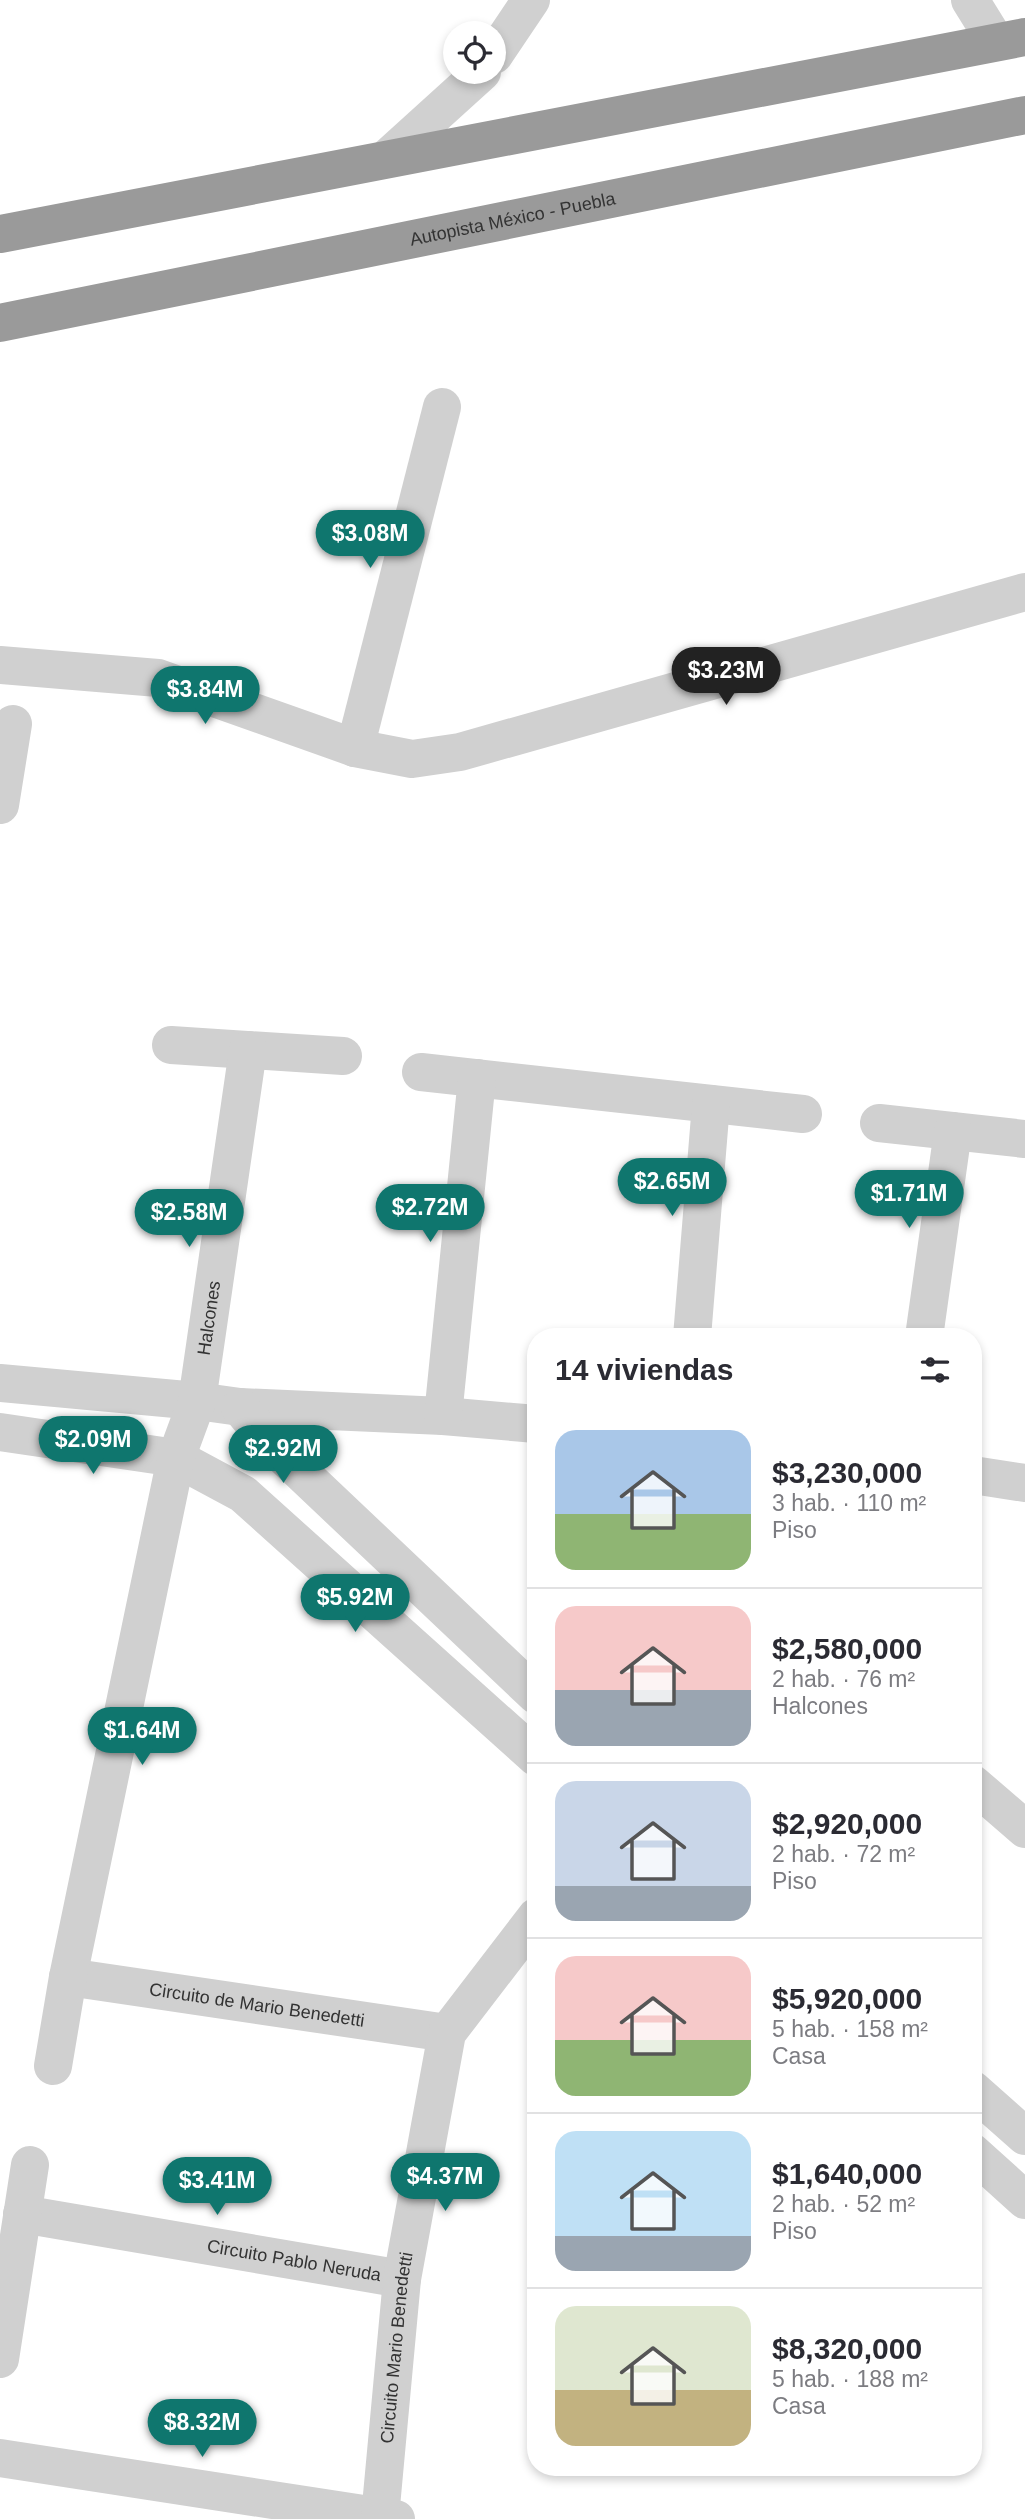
<!DOCTYPE html>
<html lang="es">
<meta charset="utf-8">
<style>
body{margin:0;font-family:Helvetica,sans-serif;background:#f2f2f3;color:#2b2b33;height:100vh;display:flex;flex-direction:column;font-size:26px;white-space:nowrap}
*{box-sizing:border-box;margin:0}
p{font-size:23px;color:#7c7c81}
.icon{flex:none;width:38px;height:38px;fill:none;stroke:currentColor;stroke-width:2;stroke-linecap:round;stroke-linejoin:round}
.map{position:relative;flex:1;overflow:hidden}
.drawer{position:absolute;left:527px;top:1328px;width:455px;height:1148px;display:flex;flex-direction:column;background:#fff;border-radius:28px;box-shadow:0 4px 10px #0003}
.drawer>*{flex:none}
.buttons{position:absolute;left:443px;top:21px;display:grid;gap:14px}
.buttons a{display:grid;place-items:center;width:63px;height:63px;border-radius:50%;background:#fff;box-shadow:0 4px 10px #0003;font-size:35px}
.price{position:absolute;translate:-50% -60px;padding:0 16px;border-radius:24px;background:#0f766e;color:#fff;font-size:23px;line-height:46px;filter:drop-shadow(0 2px 4px #0008)}
.price::after{content:'';position:absolute;left:50%;top:42px;width:21px;height:16px;margin-left:-10px;background:inherit;clip-path:polygon(0 0,100% 0,50% 100%)}
.price.on{background:#222;color:#fff}
ul{padding:0;list-style:none}
li{display:flex;align-items:center;gap:21px;height:175px;padding:0 28px}
li+li{border-top:2px solid #e1e1e2}
li span{display:grid;place-items:center;flex:none;width:196px;height:140px;border-radius:21px;color:#555}
li>.icon{margin-inline-start:auto}
span .icon{width:84px;height:84px;fill:#fffc;stroke-width:1}
li b{font-size:30px}
h2{display:flex;justify-content:space-between;align-items:center;height:84px;padding:0 28px;font-size:30px}
.map>svg:first-child{display:block}
.lines{fill:none;stroke-linecap:round;stroke-linejoin:round}
.minor{stroke:#d0d0d0;stroke-width:38}
.highway{stroke:#9a9a9a;stroke-width:38}
.labels{text-anchor:middle;dominant-baseline:central;stroke-width:7;stroke-linejoin:round;paint-order:stroke}
.street-label{font-size:18px;fill:#333;stroke:#fff}
</style>
<div class="map">
<svg width="1025" height="2519" viewBox="0 0 1025 2519">
<rect width="100%" height="100%" fill="#fff"/>
<g class="lines">
<g class="minor">
<polyline points="970,0 996,42"/>
<polyline points="494,55 531,0"/>
<polyline points="386,159 482,72"/>
<polyline points="0,665 158,678 355,748 412,759 460,752 1025,592"/>
<polyline points="355,748 442,407"/>
<polyline points="0,805 13,724"/>
<polyline points="171,1045 343,1056"/>
<polyline points="421,1072 803,1114"/>
<polyline points="879,1123 1025,1139"/>
<polyline points="692,1337 711,1104"/>
<polyline points="924,1337 953,1131"/>
<polyline points="0,1383 197,1401 240,1407 443,1416 536,1424"/>
<polyline points="240,1407 272,1445 536,1695"/>
<polyline points="443,1416 477,1078"/>
<polyline points="0,1432 176,1458 243,1494 536,1757"/>
<polyline points="973,1475 1025,1483"/>
<polyline points="973,1784 1025,1829"/>
<path id="s1" d="M68 1977 447 2033"/>
<path id="s2" d="M53 2066 68 1977 176 1458 197 1401 248 1050"/>
<polyline points="973,2090 1025,2136"/>
<polyline points="973,2153 1025,2200"/>
<path id="s3" d="M22 2214 402 2279"/>
<polyline points="0,2359 30,2165"/>
<polyline points="0,2458 396,2519"/>
<path id="s4" d="M380 2517 402 2279 447 2033 536 1917"/>
</g>
<g class="highway">
<polyline points="0,234 1025,37"/>
<path id="s5" d="M0 323 1025 115"/>
</g>
</g>
<g class="labels">
<g class="street-label">
<text stroke="none"><textPath href="#s5" startOffset="523">Autopista México - Puebla</textPath></text>
<text stroke="none"><textPath href="#s2" startOffset="765">Halcones</textPath></text>
<text stroke="none"><textPath href="#s1" startOffset="191">Circuito de Mario Benedetti</textPath></text>
<text stroke="none"><textPath href="#s3" startOffset="276">Circuito Pablo Neruda</textPath></text>
<text stroke="none"><textPath href="#s4" startOffset="170">Circuito Mario Benedetti</textPath></text>
</g>
</g>
</svg>
<div class="buttons">
<a><svg class="icon" aria-label="locate" viewBox="0 0 24 24"><circle cx="12" cy="12" r="6"/><path d="M12 2v4M12 18v4M2 12h4M18 12h4"/></svg></a>
</div>
<b class="price" style="left:370px;top:570px">$3.08M</b>
<b class="price on" style="left:726px;top:707px">$3.23M</b>
<b class="price" style="left:205px;top:726px">$3.84M</b>
<b class="price" style="left:672px;top:1218px">$2.65M</b>
<b class="price" style="left:909px;top:1230px">$1.71M</b>
<b class="price" style="left:430px;top:1244px">$2.72M</b>
<b class="price" style="left:189px;top:1249px">$2.58M</b>
<b class="price" style="left:93px;top:1476px">$2.09M</b>
<b class="price" style="left:283px;top:1485px">$2.92M</b>
<b class="price" style="left:355px;top:1634px">$5.92M</b>
<b class="price" style="left:142px;top:1767px">$1.64M</b>
<b class="price" style="left:445px;top:2213px">$4.37M</b>
<b class="price" style="left:217px;top:2217px">$3.41M</b>
<b class="price" style="left:202px;top:2459px">$8.32M</b>
<section class="drawer">
<h2>14 viviendas<svg class="icon" aria-label="filters" viewBox="0 0 24 24"><path d="M4 7h16M4 17h16"/><circle cx="9" cy="7" r="2"/><circle cx="15" cy="17" r="2"/></svg></h2>
<ul>
<li><span style="background:linear-gradient(#a9c7e8 60%,#8fb573 0)"><svg class="icon" aria-label="home" viewBox="0 0 24 24"><path d="M3 11l9-7 9 7M6 9v11h12V9"/></svg></span><div><b>$3,230,000</b><p>3 hab. · 110 m²</p><p>Piso</p></div></li>
<li><span style="background:linear-gradient(#f6c9c9 60%,#9aa5b1 0)"><svg class="icon" aria-label="home" viewBox="0 0 24 24"><path d="M3 11l9-7 9 7M6 9v11h12V9"/></svg></span><div><b>$2,580,000</b><p>2 hab. · 76 m²</p><p>Halcones</p></div></li>
<li><span style="background:linear-gradient(#c9d6e8 75%,#9aa5b1 0)"><svg class="icon" aria-label="home" viewBox="0 0 24 24"><path d="M3 11l9-7 9 7M6 9v11h12V9"/></svg></span><div><b>$2,920,000</b><p>2 hab. · 72 m²</p><p>Piso</p></div></li>
<li><span style="background:linear-gradient(#f6c9c9 60%,#8fb573 0)"><svg class="icon" aria-label="home" viewBox="0 0 24 24"><path d="M3 11l9-7 9 7M6 9v11h12V9"/></svg></span><div><b>$5,920,000</b><p>5 hab. · 158 m²</p><p>Casa</p></div></li>
<li><span style="background:linear-gradient(#bfe0f5 75%,#9aa5b1 0)"><svg class="icon" aria-label="home" viewBox="0 0 24 24"><path d="M3 11l9-7 9 7M6 9v11h12V9"/></svg></span><div><b>$1,640,000</b><p>2 hab. · 52 m²</p><p>Piso</p></div></li>
<li><span style="background:linear-gradient(#dfe7d0 60%,#c2b280 0)"><svg class="icon" aria-label="home" viewBox="0 0 24 24"><path d="M3 11l9-7 9 7M6 9v11h12V9"/></svg></span><div><b>$8,320,000</b><p>5 hab. · 188 m²</p><p>Casa</p></div></li>
</ul>
</section>
</div>
